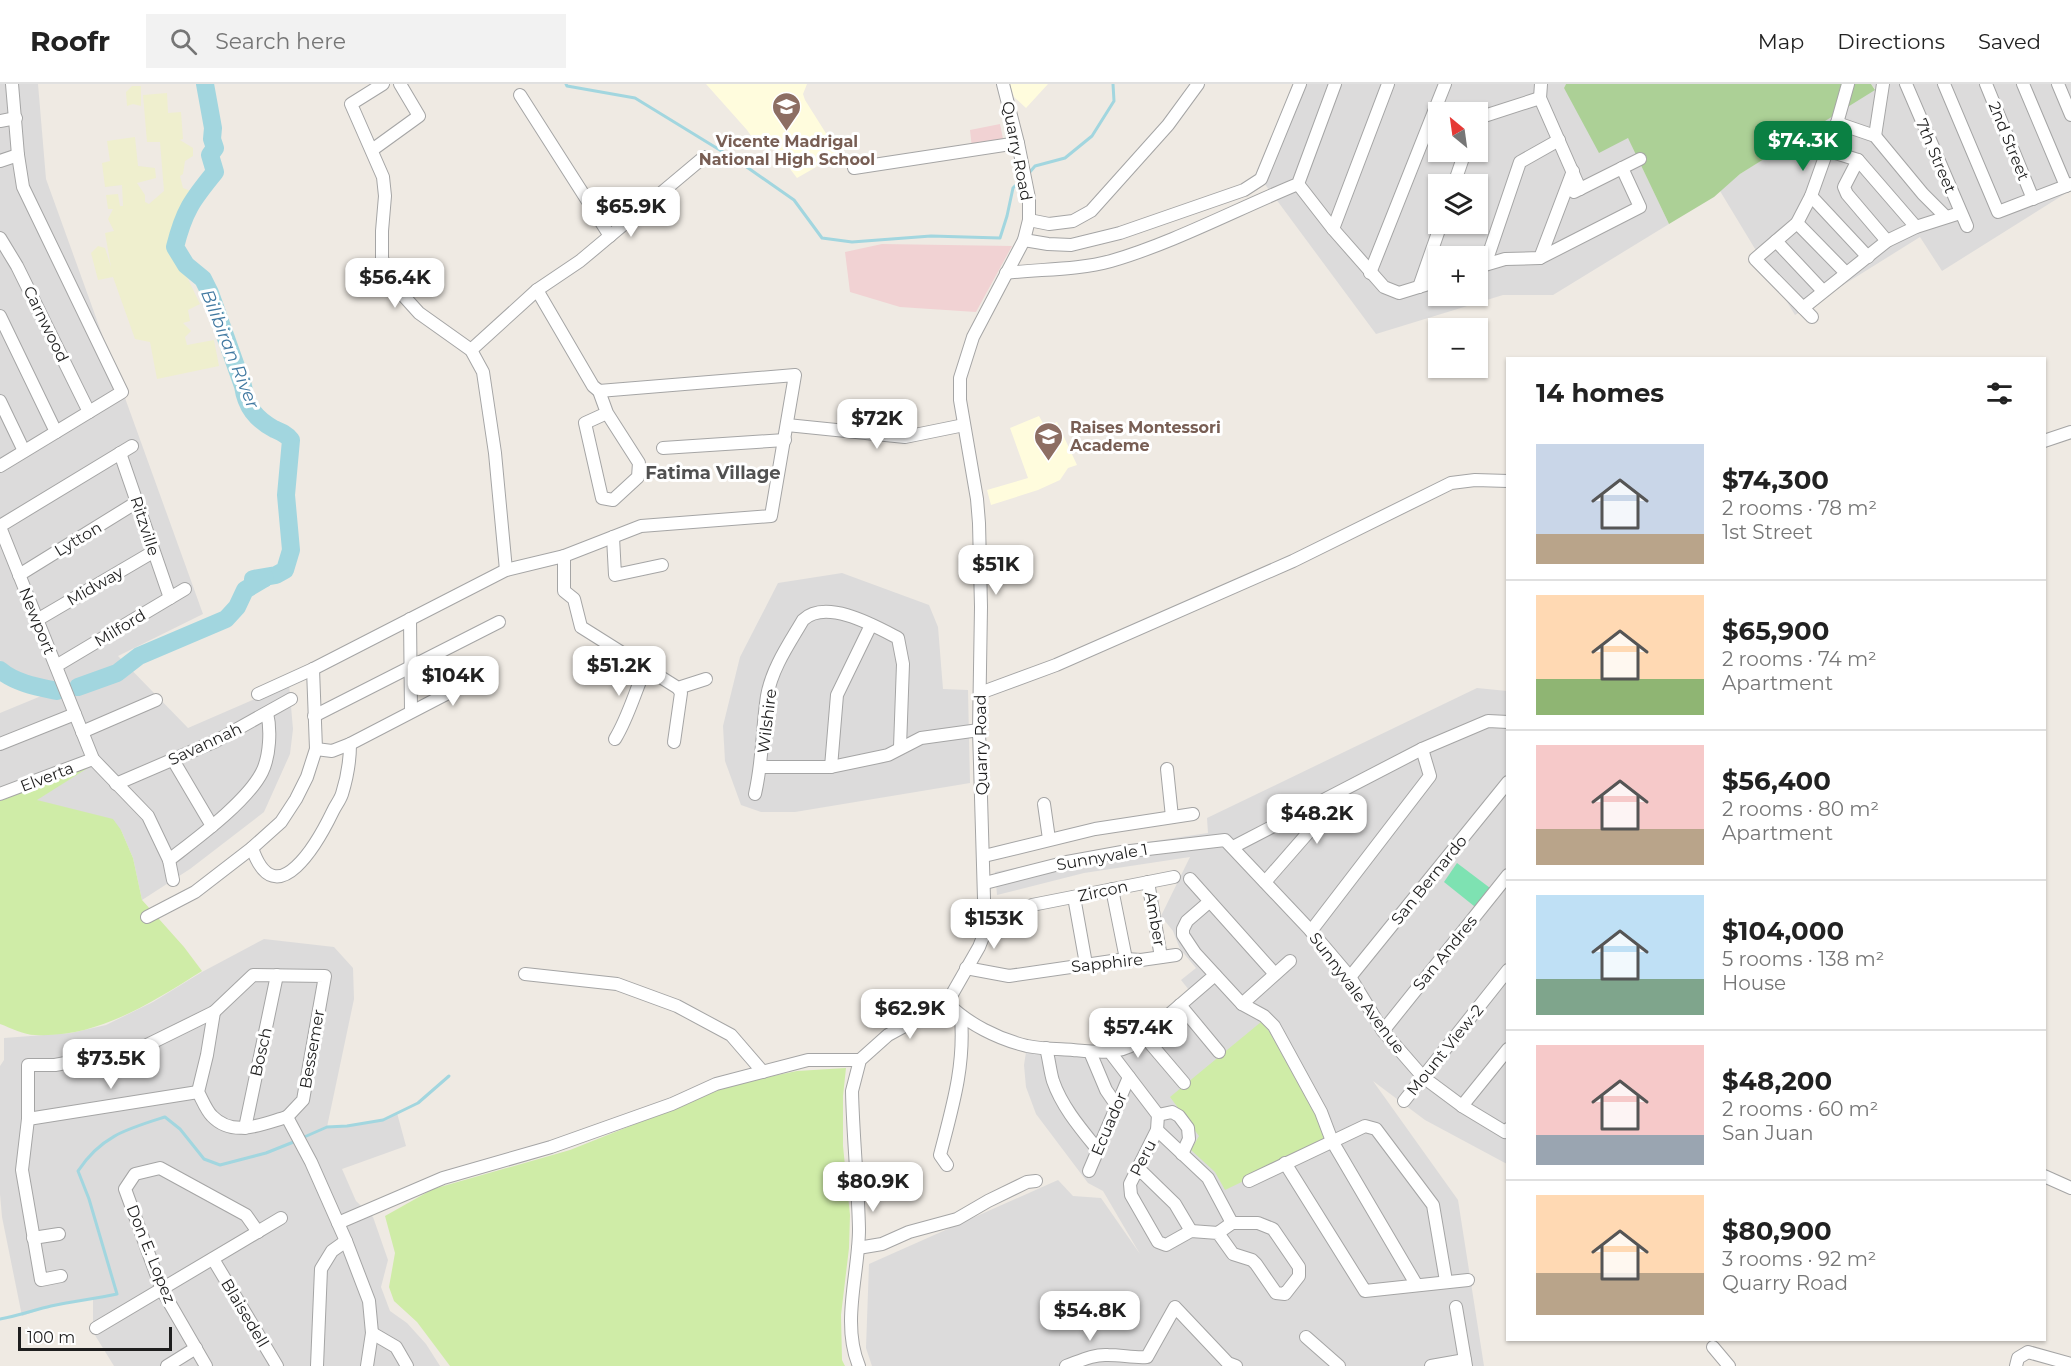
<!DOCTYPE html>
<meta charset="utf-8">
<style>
body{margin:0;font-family:Montserrat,sans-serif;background:#f2f2f2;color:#222;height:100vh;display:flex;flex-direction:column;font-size:22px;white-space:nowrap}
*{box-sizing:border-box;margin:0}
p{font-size:20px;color:#767676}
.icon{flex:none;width:33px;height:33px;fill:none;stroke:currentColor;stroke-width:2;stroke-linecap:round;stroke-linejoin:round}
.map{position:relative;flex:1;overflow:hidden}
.sheet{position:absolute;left:1506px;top:273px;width:540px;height:984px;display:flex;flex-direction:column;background:#fff;border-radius:0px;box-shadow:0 2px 4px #0004}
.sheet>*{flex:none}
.needle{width:39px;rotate:331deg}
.tools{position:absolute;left:1428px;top:18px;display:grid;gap:12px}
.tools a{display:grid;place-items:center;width:60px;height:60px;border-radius:0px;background:#fff;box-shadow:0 2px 4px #0004;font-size:30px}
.scale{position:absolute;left:18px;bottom:15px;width:154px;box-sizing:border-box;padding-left:6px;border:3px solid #1e1e1e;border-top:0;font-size:16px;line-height:21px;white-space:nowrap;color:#1e1e1e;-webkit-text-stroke:4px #fff;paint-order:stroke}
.price{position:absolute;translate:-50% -51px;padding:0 14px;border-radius:12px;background:#fff;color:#222;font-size:20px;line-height:39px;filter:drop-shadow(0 2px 3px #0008)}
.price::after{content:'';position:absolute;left:50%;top:36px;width:18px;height:14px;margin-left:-9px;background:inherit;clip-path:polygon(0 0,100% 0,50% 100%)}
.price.selected{background:#0b8043;color:#fff}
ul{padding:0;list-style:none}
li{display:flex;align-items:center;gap:18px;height:150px;padding:0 30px}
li+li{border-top:2px solid #e0e0e0}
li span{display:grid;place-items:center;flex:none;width:168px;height:120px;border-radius:0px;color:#555}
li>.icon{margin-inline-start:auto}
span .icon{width:72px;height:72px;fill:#fffc;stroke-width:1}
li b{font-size:26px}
h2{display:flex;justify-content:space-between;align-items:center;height:72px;padding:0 30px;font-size:26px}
header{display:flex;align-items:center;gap:36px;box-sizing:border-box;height:84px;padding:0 30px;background:#fff;border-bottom:2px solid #e0e0e0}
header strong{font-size:28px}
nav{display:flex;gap:33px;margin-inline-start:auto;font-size:21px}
.search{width:420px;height:54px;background:#f2f2f2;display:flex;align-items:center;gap:15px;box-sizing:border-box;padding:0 21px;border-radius:0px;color:#767676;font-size:22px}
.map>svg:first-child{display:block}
.residential{fill:#dcdbdb;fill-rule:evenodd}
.commercial{fill:#f1d2d3}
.education{fill:#fffcdd}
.farmland{fill:#efefce}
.grass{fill:#cfeca7}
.forest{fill:#acd096}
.pitch{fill:#7ee2b2}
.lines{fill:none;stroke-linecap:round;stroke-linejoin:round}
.stream{stroke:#a2d6df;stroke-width:3}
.river{stroke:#a2d6df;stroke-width:18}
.minor-casing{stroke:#a5a5a5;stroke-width:14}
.minor{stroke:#fff;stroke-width:12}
.labels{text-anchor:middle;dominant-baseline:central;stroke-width:6;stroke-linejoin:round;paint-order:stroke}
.education-label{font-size:16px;font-weight:bold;fill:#785e54;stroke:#fff}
.street-label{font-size:16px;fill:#1e1e1e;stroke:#fff}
.water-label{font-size:18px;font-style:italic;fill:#4179a1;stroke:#fff}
.neighbourhood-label{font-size:18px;font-weight:bold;fill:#515151;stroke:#fff}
</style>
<header>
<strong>Roofr</strong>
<div class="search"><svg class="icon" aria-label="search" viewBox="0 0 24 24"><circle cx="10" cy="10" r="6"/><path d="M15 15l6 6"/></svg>Search here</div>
<nav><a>Map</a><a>Directions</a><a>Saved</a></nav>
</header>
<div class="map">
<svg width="2071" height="1282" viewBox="0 0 2071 1282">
<rect width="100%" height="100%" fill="#efeae3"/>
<g class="residential">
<polygon points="0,0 38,0 46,95 203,530 118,572 188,644 289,600 293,645 290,670 264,728 190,785 142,816 133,774 121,746 36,716 87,684 0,717 0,629 46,610 37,599 1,579 0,576"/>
<path d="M1304 0H1566L1564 4 1628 53 1669 140 1553 211H1503L1376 250 1264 99ZM1438 28H1478V68H1438ZM1438 100H1478V140H1438ZM1438 172H1478V212H1438Z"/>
<polygon points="1871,0 2071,0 2071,106 1942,187 1920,153 1795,231 1720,107 1740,90 1875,5"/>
<polygon points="842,489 929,521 938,543 943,605 968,606 970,699 795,728 761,728 741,721 725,677 723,642 740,573 778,499"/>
<polygon points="1477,604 1507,607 1507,1080 1425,1036 1373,997 1458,1116 1484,1282 872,1282 866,1264 869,1180 1058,1096 1073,1112 1101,1114 1140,1170 1103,1107 1088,1099 1036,1030 1026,1003 1024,981 1028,955 1047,960 1088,965 1121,962 1189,906 1181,896 1196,884 1180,865 1173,847 1161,832 1190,773 1084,789 997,811 995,788 1120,762 1208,749 1207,734"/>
<polygon points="264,855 334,863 353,884 354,915 327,1043 347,1042 383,1036 397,1029 406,1062 342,1085 356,1117 373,1133 388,1176 381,1203 390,1227 407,1239 426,1260 440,1282 114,1282 93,1248 93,1216 82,1215 47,1223 22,1232 2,1133 0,1110 0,982 4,976 4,954 71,949 106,941 153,918 202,888"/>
</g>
<g class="commercial">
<polygon points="1000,40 1004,60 972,64 970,46"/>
<polygon points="882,160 1012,162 976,228 900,223 850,208 845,168"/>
</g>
<g class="education">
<polygon points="706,0 807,0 803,10 805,16 839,70 797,94 764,51 754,56 747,46"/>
<polygon points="1010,0 1048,0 1026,24 1014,13"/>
<polygon points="1039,332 1045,343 1057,338 1077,381 1068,384 1060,396 1038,406 991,421 987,406 1028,394 1010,344"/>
</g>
<g class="farmland">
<polygon points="132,2 141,2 141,22 133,20 127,22 126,8"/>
<polygon points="167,9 168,29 181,28 183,55 180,56 193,64 193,72 185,77 183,90 180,92 183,104 191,107 177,136 186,139 175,174 176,182 187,193 200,220 188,226 190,237 183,239 191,247 185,253 187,261 214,256 219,282 157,295 150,258 135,255 113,193 98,196 91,169 98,162 105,164 111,183 105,149 114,147 108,135 113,125 108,125 106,111 118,110 120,122 123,122 122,101 105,103 102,79 110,77 107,57 135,53 138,82 155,84 156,94 137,99 145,111 145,118 149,120 164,107 160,58 147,58 143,11"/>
</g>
<g class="grass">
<path d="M91 682 37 716 113 735 121 746 133 774 142 816 184 863 202 887C151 919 98 954 35 951 24 951 11 944 0 940V717Z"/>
<polygon points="1261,938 1269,947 1316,1032 1325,1058 1225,1106 1215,1088 1191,1066 1199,1052 1170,1013"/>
<polygon points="846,984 843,1012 843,1062 850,1131 849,1164 841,1231 842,1276 845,1282 450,1282 417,1238 394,1217 389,1203 395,1169 385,1132 433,1105 570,1066 698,1015 720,1003 797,987"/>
</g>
<polygon class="forest" points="1566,0 1871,0 1875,6 1740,90 1714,113 1669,140 1628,54 1599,69 1564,4"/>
<polygon class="pitch" points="1457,779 1494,807 1479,826 1444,798"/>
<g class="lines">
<g class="stream">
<polyline points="566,0 567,2 635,14 741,79 794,116 822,154 852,158 931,152 1000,154 1007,132 1013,104 1022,95"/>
<polyline points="1029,89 1035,82 1065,74 1092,52 1114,17 1113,0"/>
<polyline points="302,1054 327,1043 347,1042 383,1036 418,1019 449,992"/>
<path d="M0 1235C18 1232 34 1226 51 1222 73 1217 95 1215 117 1210L89 1115 78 1087C101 1052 127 1045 165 1033L180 1045 204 1075 220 1081 266 1069 296 1057"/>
</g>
<g class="river">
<path d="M205 0 213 44 212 55 215 64 210 71 215 88C192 116 184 127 175 163L186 181 203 195 210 209 243 302C246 323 256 335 274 345 281 348 286 350 291 356L286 411 291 466 285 486 276 491 253 495 265 494"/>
<path d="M0 586C15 599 38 603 57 607"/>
<polyline points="78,603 117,589 139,572 226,535 237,523 245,506 265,494"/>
</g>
<defs>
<g id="minor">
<polyline points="383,0 351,20 383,93 385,112 382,147 382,174 391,198 419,229 471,266 483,288 495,369 506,486"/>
<polyline points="1541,0 1540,14 1580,105"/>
<polyline points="1906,0 1967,142"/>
<polyline points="1944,0 1998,128 2071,100"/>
<polyline points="1986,0 2033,115"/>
<polyline points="2023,0 2066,102"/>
<polyline points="2058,0 2071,31"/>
<polyline points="520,11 610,152"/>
<polyline points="1478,34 1540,14"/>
<polyline points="0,37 16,34"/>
<polyline points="1837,39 1875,52 1923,110 1946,133"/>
<polyline points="1875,52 1883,0"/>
<polyline points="372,66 419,32 400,0"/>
<polyline points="1826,66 1858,76 1916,143"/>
<polyline points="1858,76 1844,103 1847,110 1887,157"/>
<polyline points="0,77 18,71"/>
<polyline points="854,84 1018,59"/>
<polyline points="1298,100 1333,145 1384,203 1399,209 1438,197"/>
<polyline points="1454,100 1465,68"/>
<polyline points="1574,108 1640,75"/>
<polyline points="1811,112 1868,173"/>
<polyline points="1029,136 1049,140 1073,137 1091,127 1168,41 1198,0"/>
<polyline points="1797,139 1846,189"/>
<polyline points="1333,145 1388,0"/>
<polyline points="0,154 17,182 89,328"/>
<polyline points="1024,156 1048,160 1071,161 1120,149 1244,106 1261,95 1300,0"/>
<polyline points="1776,157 1823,207"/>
<polyline points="1540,174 1573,87"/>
<polyline points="1485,181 1520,78 1559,56"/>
<polyline points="1478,183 1505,175 1540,174 1640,123 1622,84"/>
<path d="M1006 189C1041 185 1078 186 1111 177 1173 159 1237 125 1298 100L1335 0"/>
<polyline points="1370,189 1445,0"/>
<polyline points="1419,203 1441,140"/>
<polyline points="1803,224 1887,157 1916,143 1960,129"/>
<polyline points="0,232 56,348"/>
<polyline points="1812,233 1755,175 1797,139 1811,112 1837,39 1848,0"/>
<polyline points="471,266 537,206 580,177 704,73"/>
<polyline points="599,307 607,329 639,379 638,393 613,416 602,414 585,339 607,329"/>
<polyline points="0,317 24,367"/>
<polyline points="787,341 905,353 964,341"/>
<polyline points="2044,357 2071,348"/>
<polyline points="663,364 785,356"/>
<polyline points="120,369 170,514"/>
<polyline points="0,382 122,308 23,103 18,71 12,0"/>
<polyline points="0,442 132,362"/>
<polyline points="0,443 93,675 148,732 169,776 173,796"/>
<polyline points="613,453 615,491 662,481"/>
<polyline points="564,472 564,507 574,515 581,543 678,604 706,595"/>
<polyline points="19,491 137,418"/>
<polyline points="410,535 411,627"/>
<polyline points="37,536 153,468"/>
<polyline points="56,582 185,505"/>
<polyline points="980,609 1056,581 1293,477 1451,399 1475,396 1508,397"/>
<polyline points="258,610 313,585 506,486 564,472 641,442 771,432 795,291 599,307 593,302 537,206"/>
<polyline points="314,632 499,538"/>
<polyline points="82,648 156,616"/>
<path d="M615 655C629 632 635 607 646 583"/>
<polyline points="674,658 681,609 678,604"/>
<polyline points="0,660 75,630"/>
<polyline points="316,665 332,667 350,660 481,592"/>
<polyline points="173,676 212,742"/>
<polyline points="761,683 831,683 888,671 921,654 979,646"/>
<polyline points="831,683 837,611 871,541"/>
<polyline points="1167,685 1172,733"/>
<polyline points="116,700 216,657 291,615"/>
<polyline points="0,710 93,675"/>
<path d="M755 710C763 675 762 645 767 612 772 584 789 560 803 536 826 514 875 542 898 554L903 580 900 663"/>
<polyline points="1044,720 1049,755"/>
<polyline points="1233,763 1422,665 1488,637 1508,638"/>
<path d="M252 764C276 834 319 756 333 727 336 721 340 716 342 710 347 694 350 677 350 660"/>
<polyline points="984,772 1095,745 1193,730"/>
<path d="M169 776C196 755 247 718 262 688 270 672 271 645 267 629"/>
<polyline points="1190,795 1275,890"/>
<polyline points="1148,798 1161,873"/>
<polyline points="1265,798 1341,711"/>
<polyline points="985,799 1067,778 1122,768 1225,756 1311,847 1350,893 1383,947 1423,993 1462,1022 1505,1048 1508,1045"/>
<polyline points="1112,805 1126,875"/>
<polyline points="1074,813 1086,880"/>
<polyline points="1209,818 1187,837 1183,845 1183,851 1195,869 1242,920 1264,932 1274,942 1321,1028 1332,1057 1416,1200"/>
<polyline points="1032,821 1174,793"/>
<polyline points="147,833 195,808 252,764 281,738 296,715 307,693 316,665 313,585"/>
<polyline points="1311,847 1430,692 1422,665"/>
<polyline points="966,884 1009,892 1126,875 1141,876 1176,871"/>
<polyline points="525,890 617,900 677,922 731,951 763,988"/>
<polyline points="1350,893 1508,698"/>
<path d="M947 919C968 940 998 955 1027 962 1042 965 1058 965 1073 966 1095 968 1117 971 1136 959L1215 891"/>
<polyline points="1242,920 1290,877"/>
<polyline points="1180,921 1219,968"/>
<path d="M214 928 207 971 198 1008C202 1015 206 1026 212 1032 233 1054 262 1040 287 1033"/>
<polyline points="1383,947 1508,791"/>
<polyline points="1144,952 1184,999"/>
<path d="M1046 964C1049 975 1050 987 1053 997 1062 1023 1081 1045 1098 1066"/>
<polyline points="1090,968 1106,1006 1117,1022"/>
<polyline points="1110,968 1158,1031 1157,1046 1130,1100 1131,1111 1158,1158 1166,1161 1191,1147 1218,1149 1232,1139 1258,1139 1273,1145 1299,1183 1299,1192 1285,1210 1276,1209 1256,1180 1252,1176 1233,1170 1218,1149"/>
<polyline points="1404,1017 1508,886"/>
<polyline points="1462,1022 1508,965"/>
<polyline points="1158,1031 1172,1028 1179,1032 1188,1044 1189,1055 1182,1070"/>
<polyline points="287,1033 311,1078 346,1157 369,1217 372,1249 367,1282"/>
<polyline points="28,1035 198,1008"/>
<polyline points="245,1044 277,891"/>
<polyline points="1157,1046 1208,1094 1232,1139"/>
<polyline points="1285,1079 1365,1207 1468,1196"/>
<path d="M947 1081 940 1071C952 1024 965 983 961 933"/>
<polyline points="1138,1084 1175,1120 1191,1147"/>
<polyline points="1089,1087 1129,993"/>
<polyline points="2044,1092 2071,1104"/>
<polyline points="1249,1097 1365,1042 1376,1045 1433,1121 1446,1197"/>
<polyline points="338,1139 443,1094 551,1063 672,1020 716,1000 808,976 860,976"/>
<polyline points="33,1154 59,1150"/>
<polyline points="858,1164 882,1160 909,1148 957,1135 988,1117 1027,1098 1036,1097"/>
<polyline points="213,1175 277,1282"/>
<polyline points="61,1192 41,1196 22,1086 28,1035 28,981 55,981 139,965 214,928 253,891 325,892 303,1016 287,1033"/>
<polyline points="1456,1223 1466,1282"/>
<polyline points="96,1244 281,1134"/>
<polyline points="372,1249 396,1263 407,1282"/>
<polyline points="1306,1253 1339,1282"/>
<polyline points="1713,1263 1729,1282"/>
<polyline points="167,1282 196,1264"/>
<polyline points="206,1282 162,1206 125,1105 135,1090 160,1084 246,1131 258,1148"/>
<polyline points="317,1282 321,1185 332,1167 346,1157"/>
<path d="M859 1282C841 1239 859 1189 859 1145 858 1099 853 1053 852 1007L860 976 888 951 947 919 979 863 985 848 979 646 981 523 979 439 977 415 960 316V294L973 253 1024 156 1029 136V114L1018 59 1003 0"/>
<path d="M1066 1282C1080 1277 1093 1270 1108 1271 1122 1271 1134 1274 1147 1273L1175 1223 1228 1279 1236 1282"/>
<polyline points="1431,1282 1465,1276"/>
<polyline points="2016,1282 2018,1274 2028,1268 2071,1280"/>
</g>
</defs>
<use href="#minor" class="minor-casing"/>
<use href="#minor" class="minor"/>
</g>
<defs>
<symbol id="school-pin" viewBox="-11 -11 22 30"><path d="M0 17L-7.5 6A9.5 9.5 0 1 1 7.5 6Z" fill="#8d6e63" stroke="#fff"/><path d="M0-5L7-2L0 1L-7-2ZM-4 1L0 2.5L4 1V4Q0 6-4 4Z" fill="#fff"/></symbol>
</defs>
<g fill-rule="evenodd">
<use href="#school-pin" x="770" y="6" width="33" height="45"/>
<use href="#school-pin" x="1032" y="336" width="33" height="45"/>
</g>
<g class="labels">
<g class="education-label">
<text x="787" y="57">Vicente Madrigal<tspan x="787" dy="18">National High School</tspan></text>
<text x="1070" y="343" text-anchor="start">Raises Montessori<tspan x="1070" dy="18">Academe</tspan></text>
</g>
<g class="street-label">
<text transform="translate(2009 57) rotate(68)">2nd Street</text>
<text transform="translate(1017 67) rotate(79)">Quarry Road</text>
<text transform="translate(1936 72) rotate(67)">7th Street</text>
<text transform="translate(46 240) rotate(64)">Carnwood</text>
<text transform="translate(145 442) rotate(72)">Ritzville</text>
<text transform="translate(78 455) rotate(-31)">Lytton</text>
<text transform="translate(95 502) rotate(-30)">Midway</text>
<text transform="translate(37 537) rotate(68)">Newport</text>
<text transform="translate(120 544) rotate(-31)">Milford</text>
<text transform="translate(767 637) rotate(-83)">Wilshire</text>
<text transform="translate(205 660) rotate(-25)">Savannah</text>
<text transform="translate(981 661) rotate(-91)">Quarry Road</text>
<text transform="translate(47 693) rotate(-21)">Elverta</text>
<text transform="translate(1102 773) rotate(-10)">Sunnyvale 1</text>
<text transform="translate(1429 796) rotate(-51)">San Bernardo</text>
<text transform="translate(1103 807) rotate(-12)">Zircon</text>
<text transform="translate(1155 835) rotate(80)">Amber</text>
<text transform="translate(1445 869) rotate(-51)">San Andres</text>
<text transform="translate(1107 879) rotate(-6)">Sapphire</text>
<text transform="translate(1357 909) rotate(53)">Sunnyvale Avenue</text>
<text transform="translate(312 965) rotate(-80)">Bessemer</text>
<text transform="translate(1445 966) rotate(-51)">Mount View-2</text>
<text transform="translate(261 968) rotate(-77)">Bosch</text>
<text transform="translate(1109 1040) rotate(-67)">Ecuador</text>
<text transform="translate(1143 1074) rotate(-63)">Peru</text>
<text transform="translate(151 1170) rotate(68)">Don E. Lopez</text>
<text transform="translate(245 1229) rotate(59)">Blaisedell</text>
</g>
<g class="water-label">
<text transform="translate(230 265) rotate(68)">Bilibiran River</text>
</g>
<g class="neighbourhood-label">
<text x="713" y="389">Fatima Village</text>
</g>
</g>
</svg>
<div class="tools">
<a><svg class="needle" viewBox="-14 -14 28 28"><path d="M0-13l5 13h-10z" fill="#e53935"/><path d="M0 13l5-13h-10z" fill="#767676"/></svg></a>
<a><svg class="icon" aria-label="layers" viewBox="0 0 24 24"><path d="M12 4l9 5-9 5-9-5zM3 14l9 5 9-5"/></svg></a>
<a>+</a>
<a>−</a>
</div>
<div class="scale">100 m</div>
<b class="price selected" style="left:1803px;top:88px">$74.3K</b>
<b class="price" style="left:631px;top:154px">$65.9K</b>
<b class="price" style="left:395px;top:225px">$56.4K</b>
<b class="price" style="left:877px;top:366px">$72K</b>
<b class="price" style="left:996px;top:512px">$51K</b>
<b class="price" style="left:619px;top:613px">$51.2K</b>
<b class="price" style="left:453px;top:623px">$104K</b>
<b class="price" style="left:1317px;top:761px">$48.2K</b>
<b class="price" style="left:994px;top:866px">$153K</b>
<b class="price" style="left:910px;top:956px">$62.9K</b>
<b class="price" style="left:1138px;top:975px">$57.4K</b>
<b class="price" style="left:111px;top:1006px">$73.5K</b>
<b class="price" style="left:873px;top:1129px">$80.9K</b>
<b class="price" style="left:1090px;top:1258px">$54.8K</b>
<section class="sheet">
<h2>14 homes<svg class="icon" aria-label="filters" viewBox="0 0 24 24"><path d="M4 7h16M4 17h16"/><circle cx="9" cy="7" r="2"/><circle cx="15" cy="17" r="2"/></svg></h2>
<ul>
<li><span style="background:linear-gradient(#c9d6e8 75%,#b9a48a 0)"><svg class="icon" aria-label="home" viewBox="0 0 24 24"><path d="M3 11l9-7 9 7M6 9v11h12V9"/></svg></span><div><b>$74,300</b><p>2 rooms · 78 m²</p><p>1st Street</p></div></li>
<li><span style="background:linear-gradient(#ffd9b3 70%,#8fb573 0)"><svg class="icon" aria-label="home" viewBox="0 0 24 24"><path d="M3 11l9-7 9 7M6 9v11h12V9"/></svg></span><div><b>$65,900</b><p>2 rooms · 74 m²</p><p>Apartment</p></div></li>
<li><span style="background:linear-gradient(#f6c9c9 70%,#b9a48a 0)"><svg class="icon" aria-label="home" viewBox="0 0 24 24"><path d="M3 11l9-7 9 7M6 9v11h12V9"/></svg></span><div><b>$56,400</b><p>2 rooms · 80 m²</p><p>Apartment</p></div></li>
<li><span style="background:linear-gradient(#bfe0f5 70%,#7fa58c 0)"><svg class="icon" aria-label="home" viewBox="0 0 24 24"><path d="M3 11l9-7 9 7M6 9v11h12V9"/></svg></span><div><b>$104,000</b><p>5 rooms · 138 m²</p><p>House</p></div></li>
<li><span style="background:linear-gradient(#f6c9c9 75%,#9aa5b1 0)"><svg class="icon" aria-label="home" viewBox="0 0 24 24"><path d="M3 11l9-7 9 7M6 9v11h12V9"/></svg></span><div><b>$48,200</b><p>2 rooms · 60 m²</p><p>San Juan</p></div></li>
<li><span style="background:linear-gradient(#ffd9b3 65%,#b9a48a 0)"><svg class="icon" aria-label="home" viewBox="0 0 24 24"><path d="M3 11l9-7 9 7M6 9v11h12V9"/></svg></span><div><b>$80,900</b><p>3 rooms · 92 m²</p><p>Quarry Road</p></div></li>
</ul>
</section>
</div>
